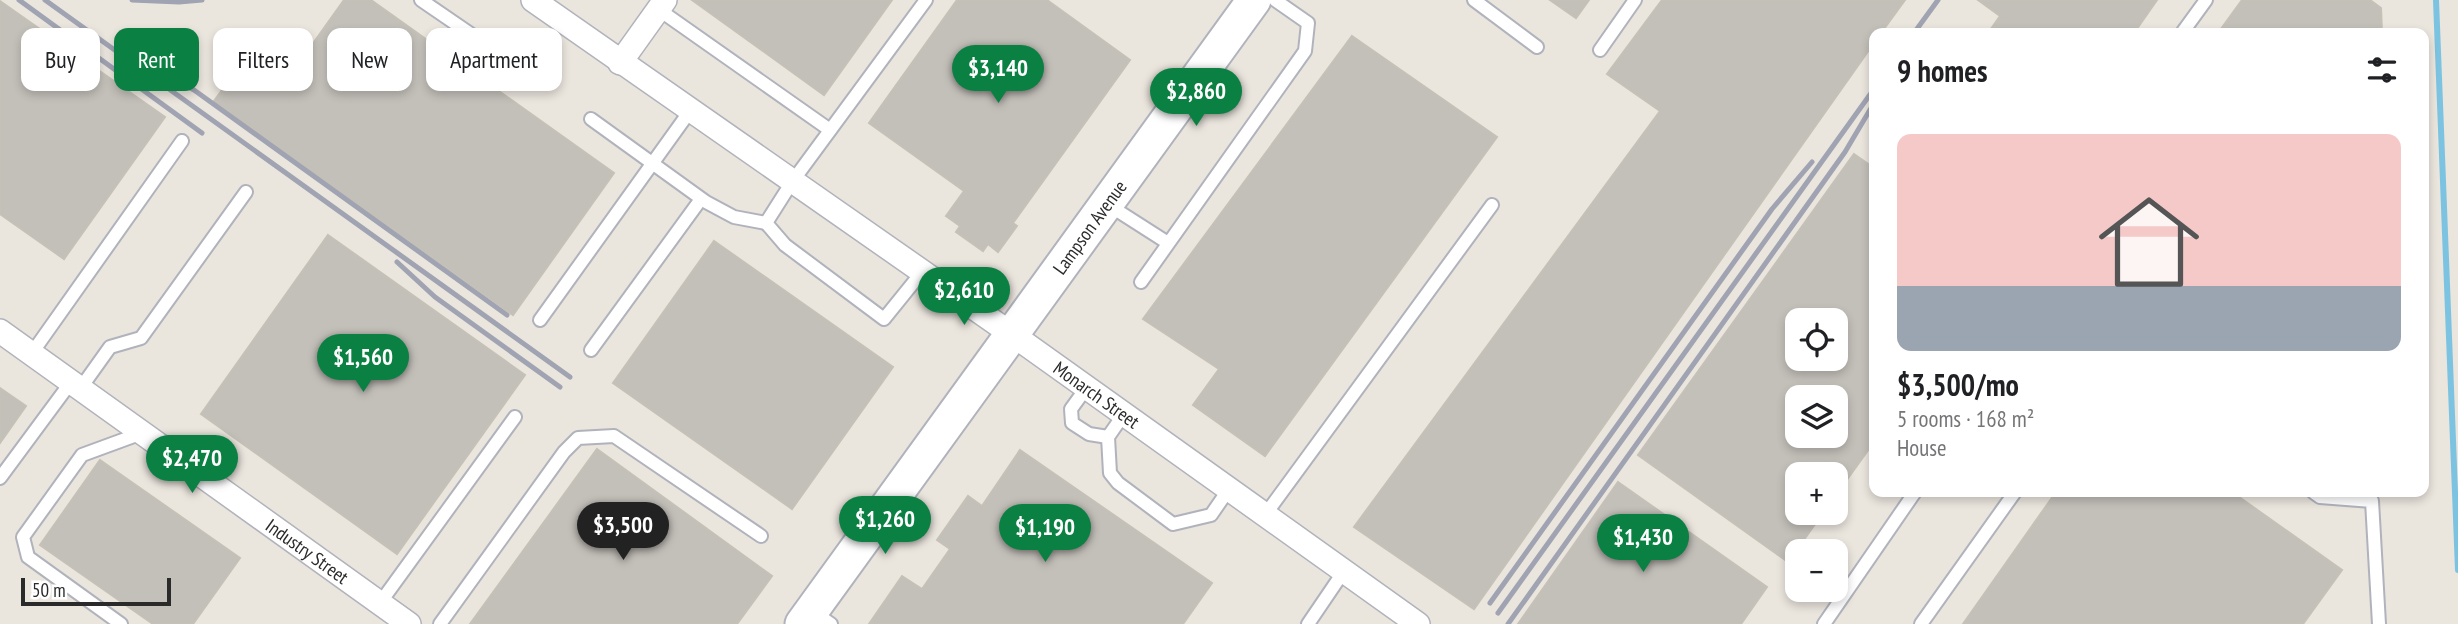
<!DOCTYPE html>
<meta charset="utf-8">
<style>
body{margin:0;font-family:"PT Sans Narrow",sans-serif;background:#f6f6f6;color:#202124;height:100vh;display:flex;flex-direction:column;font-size:26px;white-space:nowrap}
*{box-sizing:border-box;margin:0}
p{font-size:23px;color:#757577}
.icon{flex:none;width:38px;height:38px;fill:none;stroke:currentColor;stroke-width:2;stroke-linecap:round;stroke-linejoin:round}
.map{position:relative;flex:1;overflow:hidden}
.side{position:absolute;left:1869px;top:28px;width:560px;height:469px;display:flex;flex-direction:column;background:#fff;border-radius:14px;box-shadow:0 4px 10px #0003}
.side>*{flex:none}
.hud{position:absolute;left:21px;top:28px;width:665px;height:63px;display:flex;gap:14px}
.tools{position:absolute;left:1785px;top:308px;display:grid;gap:14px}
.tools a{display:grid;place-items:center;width:63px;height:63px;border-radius:14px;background:#fff;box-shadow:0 4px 10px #0003;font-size:35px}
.scale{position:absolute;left:21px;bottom:18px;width:150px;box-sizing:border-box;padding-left:7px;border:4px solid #2a2a2a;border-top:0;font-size:19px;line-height:24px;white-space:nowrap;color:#2a2a2a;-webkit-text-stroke:5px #fff;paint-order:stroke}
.price{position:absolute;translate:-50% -60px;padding:0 16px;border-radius:24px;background:#0b8043;color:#fff;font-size:23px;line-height:46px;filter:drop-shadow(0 2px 4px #0008)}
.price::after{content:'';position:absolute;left:50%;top:42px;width:21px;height:16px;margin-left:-10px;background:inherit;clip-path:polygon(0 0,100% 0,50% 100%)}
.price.current{background:#222;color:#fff}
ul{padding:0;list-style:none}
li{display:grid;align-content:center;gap:14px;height:371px;padding:0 28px}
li+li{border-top:2px solid #e0e0e0}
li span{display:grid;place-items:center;height:217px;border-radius:14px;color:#555}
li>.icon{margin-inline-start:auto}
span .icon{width:126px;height:126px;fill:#fffc;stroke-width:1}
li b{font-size:30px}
h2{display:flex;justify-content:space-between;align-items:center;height:84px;padding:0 28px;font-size:30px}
.chip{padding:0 24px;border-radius:14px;background:#fff;box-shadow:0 4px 10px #0003;font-size:24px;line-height:63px}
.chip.current{background:#0b8043;color:#fff}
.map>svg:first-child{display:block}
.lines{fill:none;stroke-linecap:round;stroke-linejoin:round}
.stream{stroke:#7bc3e1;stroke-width:6}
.building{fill:#c3bfb9;stroke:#c5c1b7;stroke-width:2;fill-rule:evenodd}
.service-casing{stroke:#b1b3bc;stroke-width:16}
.minor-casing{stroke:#b1b3bc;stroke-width:26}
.secondary-casing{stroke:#b1b3bc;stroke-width:37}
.service{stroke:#fff;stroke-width:12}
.minor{stroke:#fff;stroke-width:23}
.secondary{stroke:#fff;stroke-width:33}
.rail{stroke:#a0a3b2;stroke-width:5}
.labels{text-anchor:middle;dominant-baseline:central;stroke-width:7;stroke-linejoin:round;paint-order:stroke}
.street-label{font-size:19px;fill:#2a2a2a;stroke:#fff}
</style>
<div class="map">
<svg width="2458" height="624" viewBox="0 0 2458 624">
<rect width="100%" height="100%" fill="#eae5dd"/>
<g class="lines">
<polyline class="stream" points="2436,0 2458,570"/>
</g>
<g class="building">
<polygon points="344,0 371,0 614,173 513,315 214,101 241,64 279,91"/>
<polygon points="692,0 892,0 824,95"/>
<polygon points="957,0 1047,0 1130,60 1013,223 1017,226 998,252 988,244 983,251 956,232 960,226 946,216 964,191 869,123"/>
<polygon points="1550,0 1589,0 1576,18"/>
<polygon points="1662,0 1905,0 1881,33 1874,33 1874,43 1474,609 1354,527 1660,111 1607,74"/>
<polygon points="1978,0 2157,0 2134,33 1988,33 2000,16"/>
<polygon points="2242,0 2370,0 2381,8 2382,33 2218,33"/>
<polygon points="0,1 165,117 64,259 0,214"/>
<polygon points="1352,36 1497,137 1265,456 1193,405 1219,369 1143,319"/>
<path d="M1854 154 1874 168V442L1836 495V474H1797V513H1823L1788 562 1638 455ZM1797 320H1836V359H1797ZM1797 397H1836V436H1797Z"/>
<polygon points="328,235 525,375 397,554 201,414"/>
<polygon points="714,241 893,367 792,509 613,383"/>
<polygon points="0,388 26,406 0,443"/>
<polygon points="597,449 772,576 737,624 470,624"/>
<polygon points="1020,450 1212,583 1183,624 869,624 902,576 922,589 950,549 937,540 968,496 982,506"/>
<polygon points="100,460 240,558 193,624 153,624 40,545"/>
<polygon points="1618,482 1767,587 1741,624 1518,624"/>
<polygon points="2056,492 2232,492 2342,570 2303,624 1963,624"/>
</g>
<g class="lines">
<defs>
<g id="service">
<polyline points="421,0 475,37"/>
<polyline points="1474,0 1537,47"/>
<polyline points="658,9 830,130"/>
<polyline points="2182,33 2206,0"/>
<polyline points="1600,50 1635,0"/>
<polyline points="591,119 706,202 734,217 766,223"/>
<polyline points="1107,204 1168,243"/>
<polyline points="922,272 884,319 785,245 766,223 792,182 926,0"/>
<polyline points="1141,282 1305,51 1308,23 1275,0"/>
<polyline points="540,320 690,111"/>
<polyline points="591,350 701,199"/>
<polyline points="32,353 182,141"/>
<polyline points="1087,387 1071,409 1072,423 1089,434 1108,437"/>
<polyline points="80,389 110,347 141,338 246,192"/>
<polyline points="1124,414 1108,437 1110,473 1118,483 1173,524 1211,515 1229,489"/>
<polyline points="0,478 71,382"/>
<polyline points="2313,492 2320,497 2372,501 2379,624"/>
<polyline points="1265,515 1492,205"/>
<polyline points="380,603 515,417"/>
<polyline points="812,611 831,624"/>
<polyline points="121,624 28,557 23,537 82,455 142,433"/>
<polyline points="440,624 564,452 578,438 614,436 761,536"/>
<polyline points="1308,624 1344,571"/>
<polyline points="1824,624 1915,492"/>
<polyline points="1921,624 2015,492"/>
</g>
<g id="minor">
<path id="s1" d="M533 0 1013 335 1418 624"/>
<polyline points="620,63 665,0"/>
<path id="s2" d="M0 331 409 624"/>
</g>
<g id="secondary">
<path id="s3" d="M802 624 1254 0"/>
</g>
</defs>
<use href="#service" class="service-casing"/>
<use href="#minor" class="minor-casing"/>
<use href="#secondary" class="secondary-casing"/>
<use href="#service" class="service"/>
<use href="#minor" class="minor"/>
<use href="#secondary" class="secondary"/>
<g class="rail">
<polyline points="19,0 202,133"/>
<polyline points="45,0 570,377"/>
<polyline points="132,0 179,2 202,0"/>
<polyline points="1914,33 1938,0"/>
<polyline points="155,69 194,90 507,315"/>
<polyline points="397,262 435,297 560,387"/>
<polyline points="1490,603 1772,209 1812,162"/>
<polyline points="1498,613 1874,89"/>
<polyline points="1508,624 1845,152 1874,103"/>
</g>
</g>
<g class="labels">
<g class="street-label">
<text stroke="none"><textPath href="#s3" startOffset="490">Lampson Avenue</textPath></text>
<text stroke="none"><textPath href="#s1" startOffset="688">Monarch Street</textPath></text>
<text stroke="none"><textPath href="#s2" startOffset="378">Industry Street</textPath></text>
</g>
</g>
</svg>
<div class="tools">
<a><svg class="icon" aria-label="locate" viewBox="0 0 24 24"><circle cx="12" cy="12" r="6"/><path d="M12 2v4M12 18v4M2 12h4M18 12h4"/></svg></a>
<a><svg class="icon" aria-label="layers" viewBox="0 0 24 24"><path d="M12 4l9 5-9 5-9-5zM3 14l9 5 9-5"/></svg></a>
<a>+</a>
<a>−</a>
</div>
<div class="scale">50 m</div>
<b class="price" style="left:998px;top:105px">$3,140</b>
<b class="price" style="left:1196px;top:128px">$2,860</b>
<b class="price" style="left:964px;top:327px">$2,610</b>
<b class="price" style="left:363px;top:394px">$1,560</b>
<b class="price" style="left:192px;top:495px">$2,470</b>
<b class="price" style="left:885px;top:556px">$1,260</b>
<b class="price current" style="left:623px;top:562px">$3,500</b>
<b class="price" style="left:1045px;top:564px">$1,190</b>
<b class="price" style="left:1643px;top:574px">$1,430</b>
<div class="hud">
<a class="chip">Buy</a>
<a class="chip current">Rent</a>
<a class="chip">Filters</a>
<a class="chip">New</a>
<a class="chip">Apartment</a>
</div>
<section class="side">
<h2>9 homes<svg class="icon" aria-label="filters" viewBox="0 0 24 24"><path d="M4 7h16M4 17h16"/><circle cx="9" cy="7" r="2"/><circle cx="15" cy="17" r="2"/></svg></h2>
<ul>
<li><span style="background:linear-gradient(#f6c9c9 70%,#9aa5b1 0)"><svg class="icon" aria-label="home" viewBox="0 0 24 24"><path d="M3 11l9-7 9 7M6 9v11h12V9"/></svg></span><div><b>$3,500/mo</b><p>5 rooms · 168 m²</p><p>House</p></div></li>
</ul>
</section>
</div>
